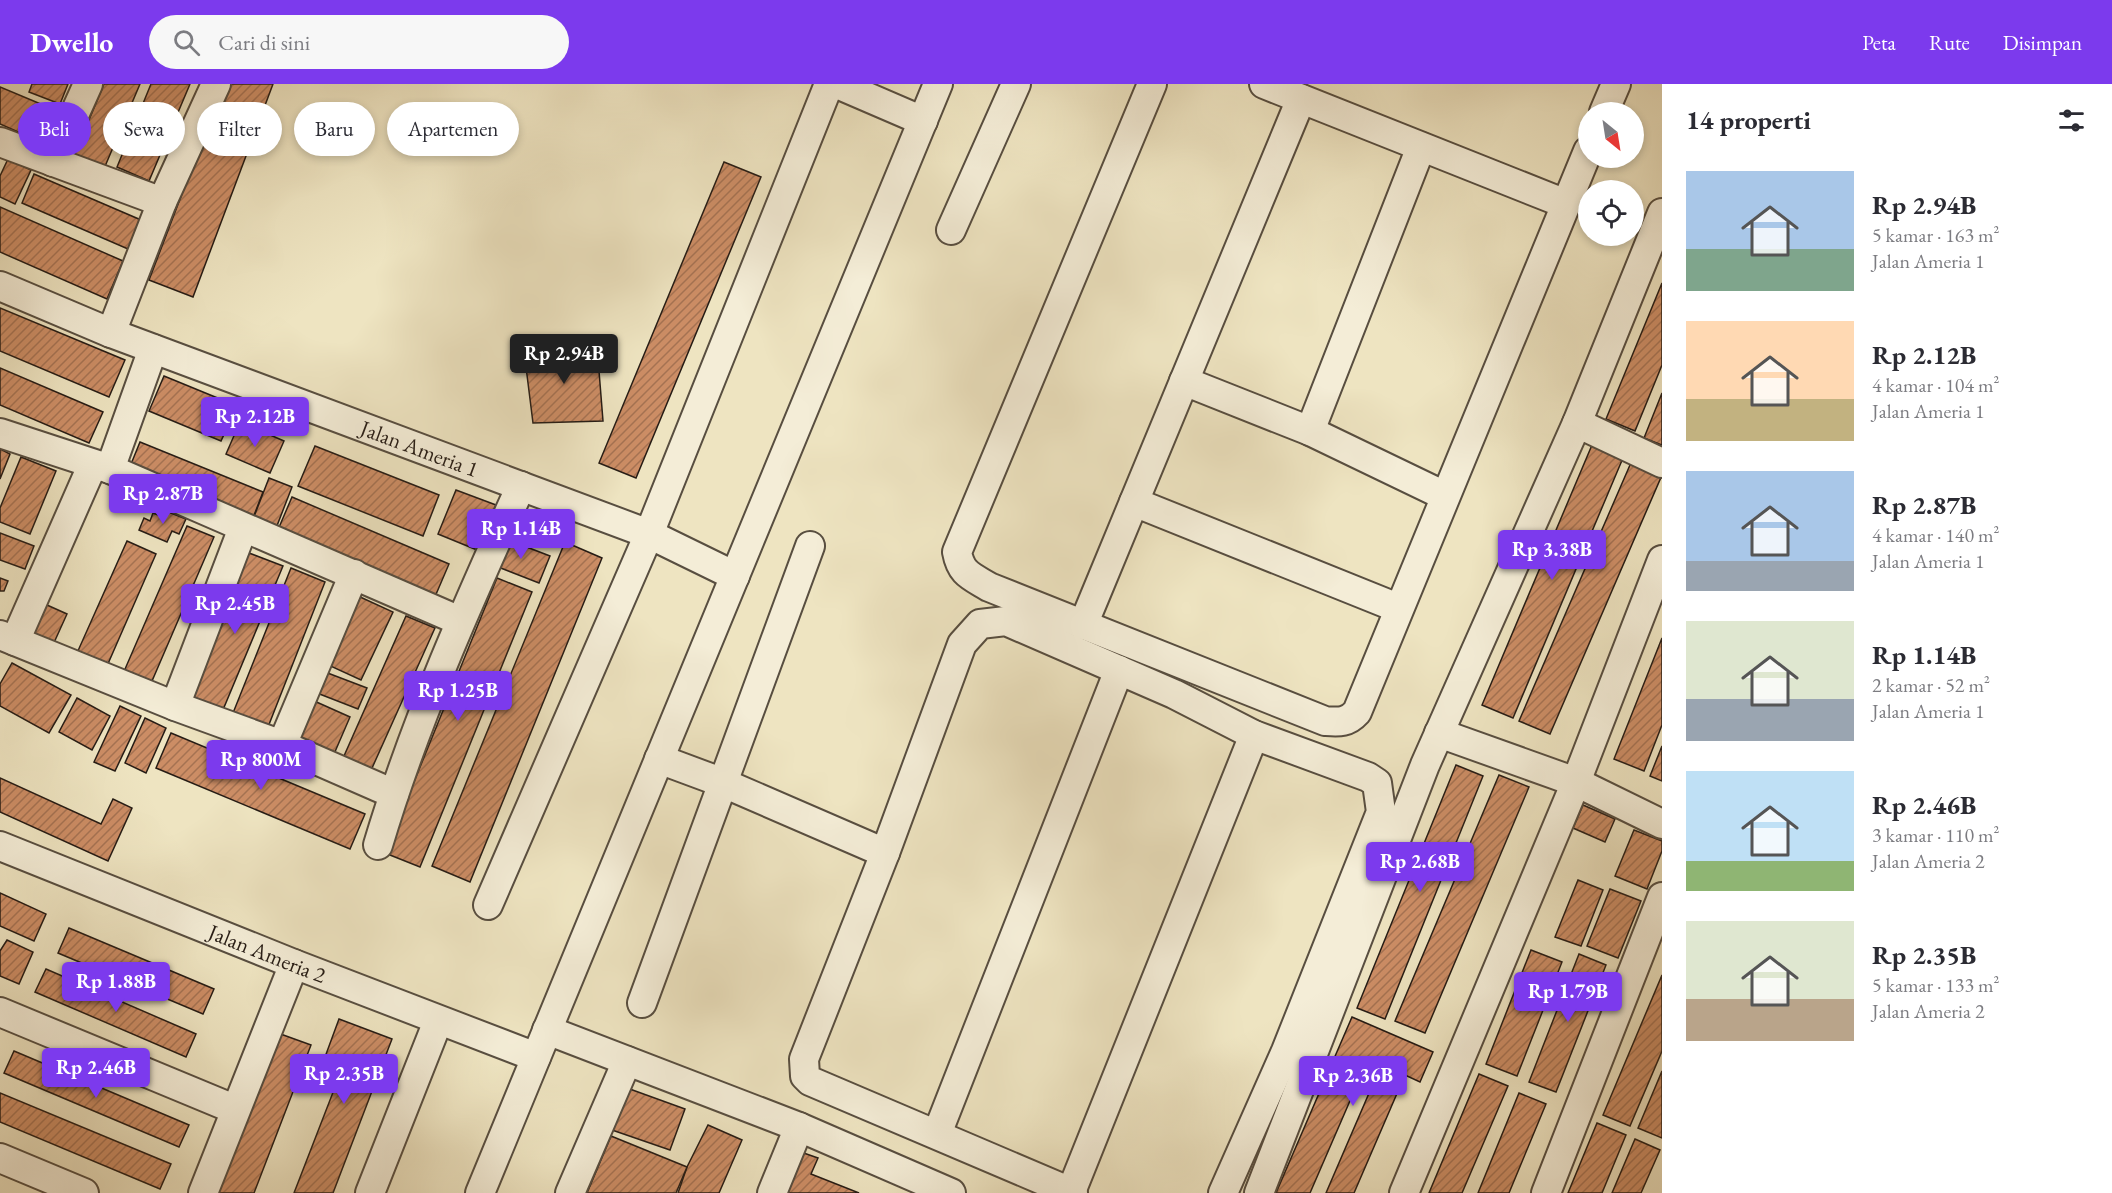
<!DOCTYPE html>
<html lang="id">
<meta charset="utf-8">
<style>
body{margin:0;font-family:"EB Garamond",serif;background:#f7f7f7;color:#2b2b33;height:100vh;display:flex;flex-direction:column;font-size:22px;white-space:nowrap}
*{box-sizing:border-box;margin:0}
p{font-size:20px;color:#7c7c81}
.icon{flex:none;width:33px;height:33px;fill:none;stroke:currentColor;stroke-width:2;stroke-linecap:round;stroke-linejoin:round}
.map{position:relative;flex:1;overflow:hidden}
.panel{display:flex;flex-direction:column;background:#fff;width:450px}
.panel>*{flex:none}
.banner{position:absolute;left:18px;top:18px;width:570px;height:54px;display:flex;gap:12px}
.needle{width:39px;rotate:150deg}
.fabs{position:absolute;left:1578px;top:18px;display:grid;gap:12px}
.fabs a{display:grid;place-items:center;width:66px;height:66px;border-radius:50%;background:#fff;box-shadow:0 3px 9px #0003;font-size:30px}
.price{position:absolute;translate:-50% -51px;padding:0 14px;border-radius:6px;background:#7c3aed;color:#fff;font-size:20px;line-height:39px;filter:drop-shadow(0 2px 3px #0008)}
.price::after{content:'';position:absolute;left:50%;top:36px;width:18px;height:14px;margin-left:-9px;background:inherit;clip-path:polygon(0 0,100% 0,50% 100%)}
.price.current{background:#222;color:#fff}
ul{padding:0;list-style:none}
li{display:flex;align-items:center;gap:18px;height:150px;padding:0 24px}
li span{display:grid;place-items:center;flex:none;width:168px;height:120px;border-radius:0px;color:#555}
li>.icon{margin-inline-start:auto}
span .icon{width:72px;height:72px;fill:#fffc;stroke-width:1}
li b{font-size:26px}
h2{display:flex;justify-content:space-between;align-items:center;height:72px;padding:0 24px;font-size:26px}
.pill{padding:0 21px;border-radius:27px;background:#fff;box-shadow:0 3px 9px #0003;font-size:21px;line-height:54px}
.pill.current{background:#7c3aed;color:#fff}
header{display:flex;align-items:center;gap:36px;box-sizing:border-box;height:84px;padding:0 30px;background:#7c3aed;color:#fff}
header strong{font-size:28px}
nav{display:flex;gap:33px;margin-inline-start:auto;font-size:21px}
.search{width:420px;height:54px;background:#f7f7f7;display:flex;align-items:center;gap:15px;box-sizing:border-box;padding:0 21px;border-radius:33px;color:#7c7c81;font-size:22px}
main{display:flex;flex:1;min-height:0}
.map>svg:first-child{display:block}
.building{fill:url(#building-hatch);stroke:#261c15;stroke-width:1.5}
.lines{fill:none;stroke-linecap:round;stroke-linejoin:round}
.minor-casing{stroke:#584e40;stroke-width:32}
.minor{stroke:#f4edd7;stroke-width:28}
.labels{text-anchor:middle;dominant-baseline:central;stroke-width:4.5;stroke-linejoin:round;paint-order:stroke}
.street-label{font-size:22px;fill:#261c15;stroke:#f4edd7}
</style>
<header>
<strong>Dwello</strong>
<div class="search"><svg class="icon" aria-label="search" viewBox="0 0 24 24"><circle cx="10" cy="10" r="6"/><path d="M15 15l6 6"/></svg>Cari di sini</div>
<nav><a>Peta</a><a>Rute</a><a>Disimpan</a></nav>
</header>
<main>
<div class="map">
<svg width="1662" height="1109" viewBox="0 0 1662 1109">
<defs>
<pattern id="building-hatch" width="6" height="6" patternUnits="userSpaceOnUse" patternTransform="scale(1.5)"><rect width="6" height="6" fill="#cc8d65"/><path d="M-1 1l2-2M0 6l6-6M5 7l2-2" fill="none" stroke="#a57252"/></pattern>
</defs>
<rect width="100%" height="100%" fill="#eee4c1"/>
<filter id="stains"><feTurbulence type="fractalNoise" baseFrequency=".00333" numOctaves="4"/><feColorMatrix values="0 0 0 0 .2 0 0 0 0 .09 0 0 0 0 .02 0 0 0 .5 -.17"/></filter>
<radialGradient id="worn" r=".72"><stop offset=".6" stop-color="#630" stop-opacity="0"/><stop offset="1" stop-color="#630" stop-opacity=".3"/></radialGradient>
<g class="building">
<polygon points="32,0 68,0 60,20 29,8"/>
<polygon points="104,0 140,0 103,87 73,74"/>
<polygon points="151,0 190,0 149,97 117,83"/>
<polygon points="224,0 273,0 193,213 149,196"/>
<polygon points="0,3 55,26 41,58 0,40"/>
<polygon points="8,75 31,86 15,120 0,113 0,92"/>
<polygon points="724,78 761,93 636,394 599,379"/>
<polygon points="34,90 141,136 128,165 22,119"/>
<polygon points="0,123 123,177 107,215 0,168"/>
<polygon points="1662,199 1662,281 1635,347 1606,335"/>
<polygon points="0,224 125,276 109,313 0,267"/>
<polygon points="597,262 603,337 533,339 524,267"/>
<polygon points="0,284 103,328 89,359 0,321"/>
<polygon points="164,292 237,322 221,357 149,327"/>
<polygon points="1662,309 1662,361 1644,354"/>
<polygon points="240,338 284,357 270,389 226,370"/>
<polygon points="140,358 263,408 253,434 129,385"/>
<polygon points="1592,361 1623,374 1513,634 1482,621"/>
<polygon points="315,362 439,411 423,452 298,402"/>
<polygon points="0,365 10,370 0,395"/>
<polygon points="21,373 56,387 30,450 0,438 0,424"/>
<polygon points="1633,374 1662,391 1550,650 1519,637"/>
<polygon points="269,394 292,403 273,452 250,443"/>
<polygon points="456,406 496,421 477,466 438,450"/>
<polygon points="292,413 449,480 434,515 277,448"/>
<polygon points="161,425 186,435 179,450 172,447 167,458 139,446 144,434 150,437 153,429 158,431"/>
<polygon points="187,442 214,453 149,604 122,592"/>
<polygon points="0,449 34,462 25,485 0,476"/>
<polygon points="503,454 550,472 539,499 493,481"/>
<polygon points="127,457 156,470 107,582 77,569"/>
<polygon points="565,458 602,474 470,798 432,782"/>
<polygon points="249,469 283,482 220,633 187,619"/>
<polygon points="291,484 325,498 268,643 233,629"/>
<polygon points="0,494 8,497 4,507 0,507"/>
<polygon points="497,494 532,508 420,783 385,769"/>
<polygon points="358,512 393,528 361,596 326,580"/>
<polygon points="38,517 67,530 52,563 24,550"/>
<polygon points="406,532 435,544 368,693 340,681"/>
<polygon points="1662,554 1662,641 1644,687 1614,675"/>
<polygon points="12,579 71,611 49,649 0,622 0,600"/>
<polygon points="325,588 367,604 358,625 317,609"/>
<polygon points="77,614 110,632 92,666 59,648"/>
<polygon points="312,616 350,633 331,677 292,660"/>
<polygon points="120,622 141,632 115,687 94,678"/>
<polygon points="145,634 166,644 146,689 125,679"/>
<polygon points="171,649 365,730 350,765 156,684"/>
<polygon points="1662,662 1662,697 1650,692"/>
<polygon points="1456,681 1483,692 1385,935 1357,924"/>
<polygon points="1499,691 1529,703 1425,949 1395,937"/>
<polygon points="0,694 101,740 113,715 132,724 108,777 0,728"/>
<polygon points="1583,721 1615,735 1605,758 1573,744"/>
<polygon points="1634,746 1662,757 1662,767 1647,805 1615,792"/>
<polygon points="1578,796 1603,806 1581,862 1555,853"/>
<polygon points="1610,805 1641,817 1618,874 1587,862"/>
<polygon points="0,809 46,830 34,857 0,842"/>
<polygon points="69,844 214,905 203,930 58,869"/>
<polygon points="7,856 33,868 19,900 0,892 0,867"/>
<polygon points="1531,866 1562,878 1517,992 1486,980"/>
<polygon points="1579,870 1606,881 1556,1008 1529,998"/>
<polygon points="46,885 196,950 186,973 35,908"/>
<polygon points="1662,891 1662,967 1630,1042 1603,1031"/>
<polygon points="1352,933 1433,968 1420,998 1405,991 1354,1109 1326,1109 1382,979 1369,973 1310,1109 1276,1109"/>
<polygon points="339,935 392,955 333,1109 294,1109 344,980 325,973"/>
<polygon points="275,948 311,961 254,1109 213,1109"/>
<polygon points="14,967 189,1041 179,1063 4,989"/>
<polygon points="1662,987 1662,1054 1638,1044"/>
<polygon points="1479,990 1508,1002 1462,1109 1429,1109"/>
<polygon points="627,1004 685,1025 670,1066 612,1046"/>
<polygon points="0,1009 171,1080 160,1105 0,1038"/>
<polygon points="1519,1009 1546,1020 1509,1109 1478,1109"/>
<polygon points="1597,1039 1626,1051 1602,1109 1568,1109"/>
<polygon points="708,1041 742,1056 719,1109 678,1109 687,1083"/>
<polygon points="611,1052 687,1083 676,1109 587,1109"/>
<polygon points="1635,1055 1660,1066 1641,1109 1612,1109"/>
<polygon points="795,1066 818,1074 811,1090 859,1109 787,1109"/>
</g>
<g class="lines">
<defs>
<g id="minor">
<polyline points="837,0 923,37"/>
<path d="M1152 0 957 468C961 490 971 492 989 503L1325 637C1339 638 1347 639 1357 628L1588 67"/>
<polyline points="1264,0 1566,120"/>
<polyline points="1604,28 1616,0"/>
<polyline points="0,58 162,118"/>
<polyline points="53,78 88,0"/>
<polyline points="951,146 1016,0"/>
<path id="s1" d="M0 202 111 249 649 450 735 492"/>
<polyline points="111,249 162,118 216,0"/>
<polyline points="1184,297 1310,347 1445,412"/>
<polyline points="1577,339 1662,379"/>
<polyline points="1310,347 1421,63"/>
<polyline points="0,349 110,385 460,537"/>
<polyline points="110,385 153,265"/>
<polyline points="1134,418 1398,524"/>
<polyline points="1083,541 1301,15"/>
<polyline points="0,551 175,622 282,661 394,710"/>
<polyline points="15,557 92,382"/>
<polyline points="175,622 243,444"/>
<polyline points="1439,649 1576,698 1662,740"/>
<polyline points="282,661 354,490"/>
<polyline points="659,675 721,698 885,769 962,560 980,540 1006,537 1174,610 1254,651 1368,693 1377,699 1381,728 1286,967 1223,1109"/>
<path d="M378 761C415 637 468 519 521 402"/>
<path id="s2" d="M0 762 294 880 536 973"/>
<polyline points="885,769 804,975 805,992 810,997 1073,1109"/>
<polyline points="488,821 649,450 829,0"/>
<polyline points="642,919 810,462"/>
<polyline points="0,928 234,1025"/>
<polyline points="547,946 799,1043 951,1109"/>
<polyline points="937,1050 1119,586"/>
<polyline points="0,1074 84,1109"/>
<polyline points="1071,1108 1254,651"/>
<polyline points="203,1109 294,880"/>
<polyline points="370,1109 438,937"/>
<polyline points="480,1109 938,0"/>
<polyline points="570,1109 627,977"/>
<polyline points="772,1109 799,1043"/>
<polyline points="1259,1109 1425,681 1577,339 1662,129"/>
<polyline points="1404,1109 1576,698 1662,476"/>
<polyline points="1546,1109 1662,813"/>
</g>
</defs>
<use href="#minor" class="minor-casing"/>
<use href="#minor" class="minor"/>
</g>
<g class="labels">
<g class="street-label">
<text stroke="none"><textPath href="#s1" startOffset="450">Jalan Ameria 1</textPath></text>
<text stroke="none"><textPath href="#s2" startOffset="288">Jalan Ameria 2</textPath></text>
</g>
</g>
<rect width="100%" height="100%" filter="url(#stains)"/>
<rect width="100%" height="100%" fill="url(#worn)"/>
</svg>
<div class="fabs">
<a><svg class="needle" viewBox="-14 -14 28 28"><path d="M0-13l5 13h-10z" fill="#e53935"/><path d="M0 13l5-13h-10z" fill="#7c7c81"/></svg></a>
<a><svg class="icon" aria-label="locate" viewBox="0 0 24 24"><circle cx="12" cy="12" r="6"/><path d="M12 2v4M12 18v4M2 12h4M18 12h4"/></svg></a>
</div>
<b class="price current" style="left:564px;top:301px">Rp 2.94B</b>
<b class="price" style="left:255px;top:364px">Rp 2.12B</b>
<b class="price" style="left:163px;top:441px">Rp 2.87B</b>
<b class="price" style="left:521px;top:476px">Rp 1.14B</b>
<b class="price" style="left:1552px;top:497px">Rp 3.38B</b>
<b class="price" style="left:235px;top:551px">Rp 2.45B</b>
<b class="price" style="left:458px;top:638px">Rp 1.25B</b>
<b class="price" style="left:261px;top:707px">Rp 800M</b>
<b class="price" style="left:1420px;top:809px">Rp 2.68B</b>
<b class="price" style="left:116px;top:929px">Rp 1.88B</b>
<b class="price" style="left:1568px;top:939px">Rp 1.79B</b>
<b class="price" style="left:96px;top:1015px">Rp 2.46B</b>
<b class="price" style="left:344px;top:1021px">Rp 2.35B</b>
<b class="price" style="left:1353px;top:1023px">Rp 2.36B</b>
<div class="banner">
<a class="pill current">Beli</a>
<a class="pill">Sewa</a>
<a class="pill">Filter</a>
<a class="pill">Baru</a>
<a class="pill">Apartemen</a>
</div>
</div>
<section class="panel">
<h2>14 properti<svg class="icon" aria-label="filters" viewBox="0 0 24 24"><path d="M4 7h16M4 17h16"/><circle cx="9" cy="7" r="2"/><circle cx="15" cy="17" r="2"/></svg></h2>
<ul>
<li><span style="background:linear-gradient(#a9c7e8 65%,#7fa58c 0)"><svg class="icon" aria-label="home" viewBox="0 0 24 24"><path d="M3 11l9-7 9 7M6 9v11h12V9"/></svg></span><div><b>Rp 2.94B</b><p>5 kamar · 163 m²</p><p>Jalan Ameria 1</p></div></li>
<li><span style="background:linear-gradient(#ffd9b3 65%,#c2b280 0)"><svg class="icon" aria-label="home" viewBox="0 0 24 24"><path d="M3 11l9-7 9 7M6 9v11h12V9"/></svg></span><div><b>Rp 2.12B</b><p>4 kamar · 104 m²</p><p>Jalan Ameria 1</p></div></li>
<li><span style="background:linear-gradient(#a9c7e8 75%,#9aa5b1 0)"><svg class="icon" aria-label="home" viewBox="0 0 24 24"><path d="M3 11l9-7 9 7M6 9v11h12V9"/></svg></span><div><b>Rp 2.87B</b><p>4 kamar · 140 m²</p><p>Jalan Ameria 1</p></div></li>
<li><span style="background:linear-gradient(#dfe7d0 65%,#9aa5b1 0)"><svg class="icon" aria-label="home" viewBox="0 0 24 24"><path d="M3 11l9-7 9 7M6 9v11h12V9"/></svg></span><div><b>Rp 1.14B</b><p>2 kamar · 52 m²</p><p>Jalan Ameria 1</p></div></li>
<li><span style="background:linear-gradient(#bfe0f5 75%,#8fb573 0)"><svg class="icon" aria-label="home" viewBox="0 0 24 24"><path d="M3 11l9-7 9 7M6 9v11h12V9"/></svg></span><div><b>Rp 2.46B</b><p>3 kamar · 110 m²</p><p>Jalan Ameria 2</p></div></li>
<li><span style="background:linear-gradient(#dfe7d0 65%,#b9a48a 0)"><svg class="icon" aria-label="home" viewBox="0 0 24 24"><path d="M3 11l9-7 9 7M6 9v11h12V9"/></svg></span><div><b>Rp 2.35B</b><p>5 kamar · 133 m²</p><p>Jalan Ameria 2</p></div></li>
</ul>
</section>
</main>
